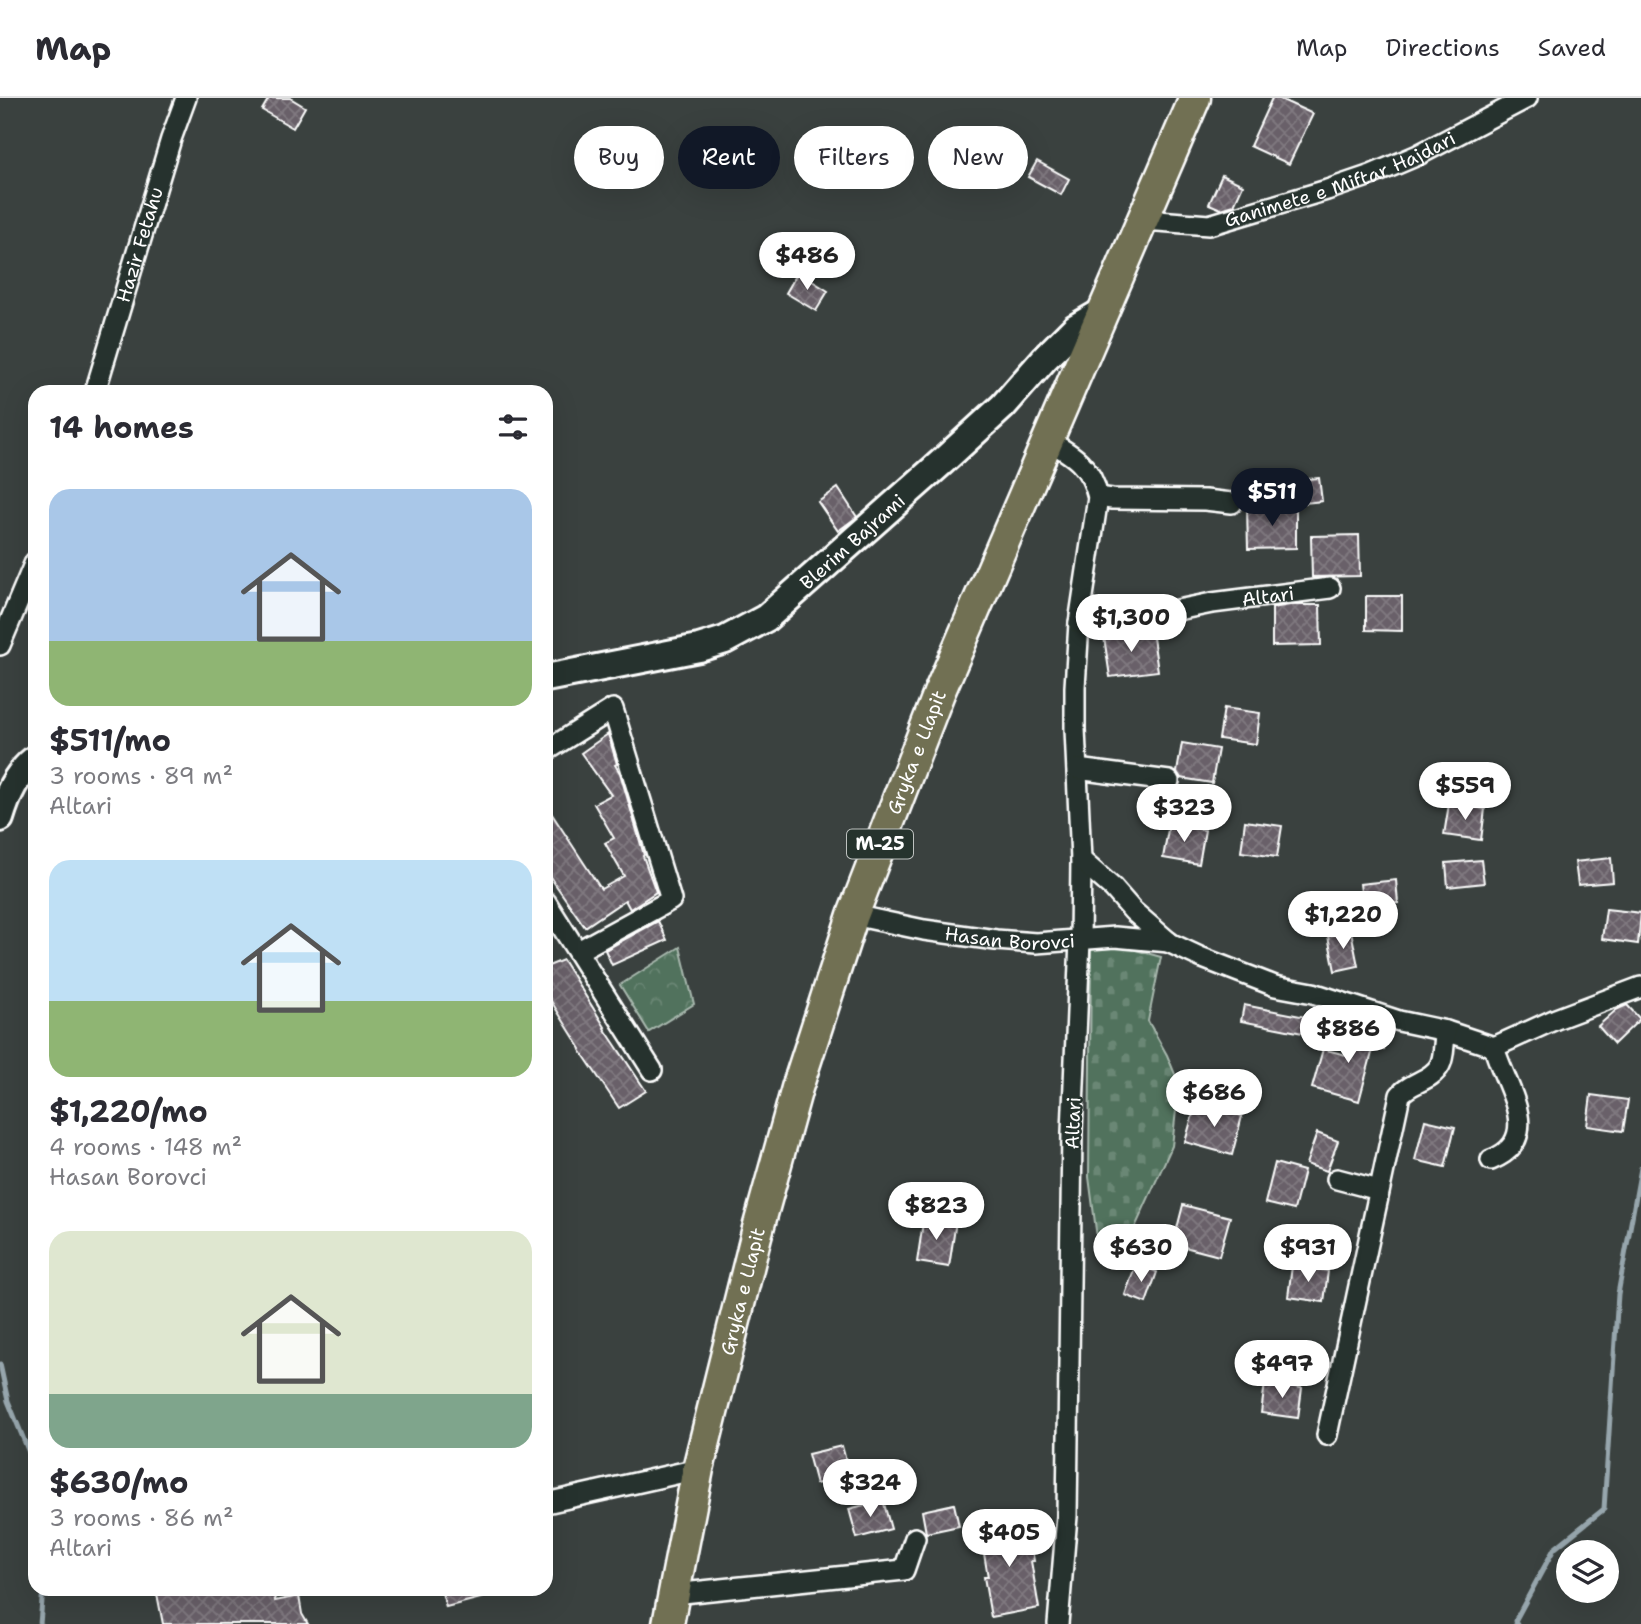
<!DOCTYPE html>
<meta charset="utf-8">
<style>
body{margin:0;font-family:"Shantell Sans",sans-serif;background:#f2f2f3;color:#2b2b33;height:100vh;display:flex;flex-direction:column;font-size:26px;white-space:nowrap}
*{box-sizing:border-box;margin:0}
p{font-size:23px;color:#7c7c81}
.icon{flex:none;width:38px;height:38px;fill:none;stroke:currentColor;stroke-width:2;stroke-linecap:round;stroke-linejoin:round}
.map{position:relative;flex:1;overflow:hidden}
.panel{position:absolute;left:28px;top:287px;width:525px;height:1211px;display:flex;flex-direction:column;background:#fff;border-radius:21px;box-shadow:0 7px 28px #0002}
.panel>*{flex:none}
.hud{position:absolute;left:574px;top:28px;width:665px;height:63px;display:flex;gap:14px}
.buttons{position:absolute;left:1556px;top:1442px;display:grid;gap:14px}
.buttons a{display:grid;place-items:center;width:63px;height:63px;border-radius:50%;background:#fff;box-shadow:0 7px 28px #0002;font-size:35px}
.price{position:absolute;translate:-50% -60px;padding:0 16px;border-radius:24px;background:#fff;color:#222;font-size:23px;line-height:46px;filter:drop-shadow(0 2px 4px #0008)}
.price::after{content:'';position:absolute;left:50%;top:42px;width:21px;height:16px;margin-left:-10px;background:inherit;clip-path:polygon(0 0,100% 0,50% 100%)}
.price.on{background:#111827;color:#fff}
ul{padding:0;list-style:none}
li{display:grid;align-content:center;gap:14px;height:371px;padding:0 21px}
li span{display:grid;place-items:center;height:217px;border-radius:21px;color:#555}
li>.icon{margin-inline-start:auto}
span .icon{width:126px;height:126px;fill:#fffc;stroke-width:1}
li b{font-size:30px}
h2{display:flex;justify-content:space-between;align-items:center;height:84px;padding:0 21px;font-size:30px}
.tag{padding:0 24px;border-radius:32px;background:#fff;box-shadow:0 7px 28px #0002;font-size:24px;line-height:63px}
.tag.on{background:#111827;color:#fff}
header{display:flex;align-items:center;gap:42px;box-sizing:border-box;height:98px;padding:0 35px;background:#fff;border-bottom:2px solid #e1e1e2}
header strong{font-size:33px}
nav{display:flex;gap:38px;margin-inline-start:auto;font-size:24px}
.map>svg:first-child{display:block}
.cemetery{fill:url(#cemetery-stones);stroke:#a8b8ae;stroke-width:2}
.park{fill:url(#park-crowns);stroke:#a8b8ae;stroke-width:2}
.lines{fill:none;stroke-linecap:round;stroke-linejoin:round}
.stream{stroke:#97a6ad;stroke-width:5}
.building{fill:url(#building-cross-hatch);stroke:#fff;stroke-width:2}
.street-casing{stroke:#fff;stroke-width:24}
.secondary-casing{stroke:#fff;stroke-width:32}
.primary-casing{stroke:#fff;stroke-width:35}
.street{stroke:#26332d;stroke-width:19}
.secondary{stroke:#26332d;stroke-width:26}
.primary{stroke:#716f52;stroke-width:30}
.labels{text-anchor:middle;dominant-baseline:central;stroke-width:5;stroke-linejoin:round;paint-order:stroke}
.shield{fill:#26332d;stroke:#bec2c0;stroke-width:2}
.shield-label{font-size:18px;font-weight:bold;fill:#fff}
.street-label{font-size:19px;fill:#fff;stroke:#26332d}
</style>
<header>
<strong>Map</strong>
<nav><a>Map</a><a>Directions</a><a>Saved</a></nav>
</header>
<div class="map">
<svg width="1641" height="1526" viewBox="0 0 1641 1526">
<defs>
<pattern id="cemetery-stones" width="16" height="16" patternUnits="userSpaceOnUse" patternTransform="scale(1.75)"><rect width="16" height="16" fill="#51725d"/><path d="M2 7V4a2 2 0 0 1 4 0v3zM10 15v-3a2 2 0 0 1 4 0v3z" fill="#6b8775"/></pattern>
<pattern id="park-crowns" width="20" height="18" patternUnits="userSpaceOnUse" patternTransform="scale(1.75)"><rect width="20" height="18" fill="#51725d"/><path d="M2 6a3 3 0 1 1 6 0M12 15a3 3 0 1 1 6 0" fill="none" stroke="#6b8775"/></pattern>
<pattern id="building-cross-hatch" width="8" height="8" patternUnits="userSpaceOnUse" patternTransform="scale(1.75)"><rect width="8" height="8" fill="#696169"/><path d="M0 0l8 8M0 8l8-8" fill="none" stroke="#807980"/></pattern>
</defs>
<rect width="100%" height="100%" fill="#3a413f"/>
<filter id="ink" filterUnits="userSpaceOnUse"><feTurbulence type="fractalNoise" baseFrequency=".0143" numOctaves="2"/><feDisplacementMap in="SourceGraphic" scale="14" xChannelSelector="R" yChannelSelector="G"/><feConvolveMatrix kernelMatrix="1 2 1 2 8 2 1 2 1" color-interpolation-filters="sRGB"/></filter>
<g filter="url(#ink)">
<polygon class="cemetery" points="1125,849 1161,859 1148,923 1167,957 1179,986 1172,1048 1119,1165 1099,1155 1089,1079 1091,851"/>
<polygon class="park" points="680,849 694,906 649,934 620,887"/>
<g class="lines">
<g class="stream">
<polyline points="0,1266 8,1303 35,1369"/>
<polyline points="40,1526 43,1491"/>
<polyline points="1517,1526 1515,1523 1554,1451 1604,1411 1618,1196 1641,1070"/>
</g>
</g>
<g class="building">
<polygon points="269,0 290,0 305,9 293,30 262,12"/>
<polygon points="1272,0 1278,0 1313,16 1289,66 1250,48"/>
<polygon points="1037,63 1069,81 1061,97 1028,79"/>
<polygon points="1222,77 1243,87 1234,107 1221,111 1209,106"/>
<polygon points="798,174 828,193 816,213 786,195"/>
<polygon points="1319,380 1322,403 1286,407 1284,383"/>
<polygon points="838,390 857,419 838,433 818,404"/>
<polygon points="1296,409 1296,450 1248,451 1247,410"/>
<polygon points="1359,437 1360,478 1312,479 1311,438"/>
<polygon points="1366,498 1402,498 1402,533 1366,532"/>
<polygon points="1290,507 1320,507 1321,547 1272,548 1272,510"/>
<polygon points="1152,533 1158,573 1110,579 1104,539"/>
<polygon points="1224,610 1260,615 1256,646 1219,641"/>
<polygon points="608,636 617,666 615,667 620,675 644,757 643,758 656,794 630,811 625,802 585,829 546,773 546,707 601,791 624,778 605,745 614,740 594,706 611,697 581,655"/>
<polygon points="1182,645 1218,651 1212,685 1181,680 1177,674"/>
<polygon points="1449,706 1485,711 1481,742 1444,737"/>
<polygon points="1245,723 1282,728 1277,759 1241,754"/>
<polygon points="1169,726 1205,732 1199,766 1163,760"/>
<polygon points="1611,760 1613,784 1578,787 1575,764"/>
<polygon points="1481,762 1484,785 1448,789 1446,765"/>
<polygon points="1396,782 1398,805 1363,809 1360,786"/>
<polygon points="1606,811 1641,815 1638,846 1602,841"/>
<polygon points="658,823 667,842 612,867 605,852"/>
<polygon points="1351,833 1358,868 1335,873 1328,838"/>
<polygon points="563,862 605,929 604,930 646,993 619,1010 580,952 581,951 546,895 546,869"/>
<polygon points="1244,907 1321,922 1318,938 1241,923"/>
<polygon points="1627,907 1640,921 1614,946 1598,928 1616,912"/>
<polygon points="1351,930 1387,936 1384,952 1373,951 1359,1003 1312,990 1323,951 1346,957"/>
<polygon points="1591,997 1628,1002 1623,1033 1587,1028"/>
<polygon points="1196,1005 1242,1018 1232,1057 1185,1044"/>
<polygon points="1425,1022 1455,1029 1445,1069 1415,1062"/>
<polygon points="1317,1035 1338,1043 1327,1073 1306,1066"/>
<polygon points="1275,1065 1304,1073 1294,1112 1265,1105"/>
<polygon points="1183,1107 1230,1119 1219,1158 1173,1146"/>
<polygon points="924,1118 956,1123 949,1169 917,1164"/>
<polygon points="1136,1166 1157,1174 1146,1205 1125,1197"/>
<polygon points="1292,1168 1328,1173 1324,1204 1288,1199"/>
<polygon points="1265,1285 1302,1290 1298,1320 1261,1315"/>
<polygon points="842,1348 850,1377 816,1386 808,1356"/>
<polygon points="883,1402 891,1431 857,1440 849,1411"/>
<polygon points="954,1406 959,1428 926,1435 922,1413"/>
<polygon points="1027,1423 1034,1463 1031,1463 1039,1510 991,1519 984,1479 988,1479 980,1432"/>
<polygon points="156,1491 273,1491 275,1503 299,1498 302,1516 308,1526 163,1526"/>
<polygon points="441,1491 495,1491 496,1496 446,1509"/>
</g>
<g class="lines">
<defs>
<g id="street">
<path id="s1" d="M1145 122 1209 127 1327 92 1371 77 1418 57 1527 0"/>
<path id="s2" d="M95 294 171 41 186 0"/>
<path d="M1047 342C1074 357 1091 368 1098 399L1079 525 1075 589V631L1081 762 1080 842 1072 1034 1067 1418 1058 1526"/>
<polyline points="1098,399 1112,401 1205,402 1232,405"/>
<path id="s3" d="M1079 525 1153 517 1212 505 1330 490"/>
<polyline points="0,547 35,464"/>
<polyline points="546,653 613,611 671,802 578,853"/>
<polyline points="1077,671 1169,683"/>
<polyline points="1081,762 1113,790 1133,813 1170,845 1200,859 1275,888 1313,895 1399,923 1446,933 1494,949 1556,921 1641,889"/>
<polyline points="546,804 652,972"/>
<path id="s4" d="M853 817 924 832 996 842 1036 845 1115 839 1169 844"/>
<path d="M1491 1062C1546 1040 1504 987 1494 949"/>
<polyline points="1337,1081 1379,1092"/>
<path d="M1327 1337 1400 997C1410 984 1432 983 1440 967 1445 957 1443 944 1446 933"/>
<polyline points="546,1405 698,1371"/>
<polyline points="673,1496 904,1472 915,1440"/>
</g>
<g id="secondary">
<path id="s5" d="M546 580 699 550 725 542 766 520 943 363 1003 308 1046 259 1075 230 1104 213"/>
<path d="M0 720C7 697 16 676 35 661"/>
</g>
<g id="primary">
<path id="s6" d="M668 1526 698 1371 756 1138 797 990 853 817 939 595 1195 0"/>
</g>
</defs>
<use href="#street" class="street-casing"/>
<use href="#secondary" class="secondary-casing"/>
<use href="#primary" class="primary-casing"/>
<use href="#street" class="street"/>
<use href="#secondary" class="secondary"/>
<use href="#primary" class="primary"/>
</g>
</g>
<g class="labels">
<rect class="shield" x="847" y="731.5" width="66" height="29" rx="5"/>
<g class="shield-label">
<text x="880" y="746">M-25</text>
</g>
<g class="street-label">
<text stroke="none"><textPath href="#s1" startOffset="203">Ganimete e Miftar Hajdari</textPath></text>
<text stroke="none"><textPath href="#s2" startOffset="154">Hazir Fetahu</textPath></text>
<text stroke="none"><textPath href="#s5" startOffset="345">Blerim Bajrami</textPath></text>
<text stroke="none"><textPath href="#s3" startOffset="191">Altari</textPath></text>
<text stroke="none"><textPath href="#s6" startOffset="908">Gryka e Llapit</textPath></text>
<text stroke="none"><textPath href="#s4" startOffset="159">Hasan Borovci</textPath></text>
<text transform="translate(1073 1025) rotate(-88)">Altari</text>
<text stroke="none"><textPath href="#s6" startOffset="341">Gryka e Llapit</textPath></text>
</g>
</g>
</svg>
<div class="buttons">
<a><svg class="icon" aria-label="layers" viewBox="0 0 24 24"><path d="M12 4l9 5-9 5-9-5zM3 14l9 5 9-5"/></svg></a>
</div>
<b class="price" style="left:807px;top:194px">$486</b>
<b class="price on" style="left:1272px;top:430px">$511</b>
<b class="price" style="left:1131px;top:556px">$1,300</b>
<b class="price" style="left:1465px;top:724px">$559</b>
<b class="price" style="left:1184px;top:746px">$323</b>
<b class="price" style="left:1343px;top:853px">$1,220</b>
<b class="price" style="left:1348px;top:967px">$886</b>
<b class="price" style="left:1214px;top:1031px">$686</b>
<b class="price" style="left:936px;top:1144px">$823</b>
<b class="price" style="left:1141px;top:1186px">$630</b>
<b class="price" style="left:1308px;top:1186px">$931</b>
<b class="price" style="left:1282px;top:1302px">$497</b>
<b class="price" style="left:870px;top:1421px">$324</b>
<b class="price" style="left:1009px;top:1471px">$405</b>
<div class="hud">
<a class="tag">Buy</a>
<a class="tag on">Rent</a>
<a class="tag">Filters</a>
<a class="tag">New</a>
</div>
<section class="panel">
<h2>14 homes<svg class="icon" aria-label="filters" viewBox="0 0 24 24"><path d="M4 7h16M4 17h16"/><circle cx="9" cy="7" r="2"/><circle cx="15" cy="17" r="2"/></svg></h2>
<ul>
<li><span style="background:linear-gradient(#a9c7e8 70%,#8fb573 0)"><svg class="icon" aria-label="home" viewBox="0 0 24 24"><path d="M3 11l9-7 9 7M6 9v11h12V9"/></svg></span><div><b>$511/mo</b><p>3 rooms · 89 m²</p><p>Altari</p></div></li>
<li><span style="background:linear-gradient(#bfe0f5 65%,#8fb573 0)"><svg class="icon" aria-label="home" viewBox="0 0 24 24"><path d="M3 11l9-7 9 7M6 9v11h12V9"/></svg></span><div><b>$1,220/mo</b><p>4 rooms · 148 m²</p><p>Hasan Borovci</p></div></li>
<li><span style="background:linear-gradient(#dfe7d0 75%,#7fa58c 0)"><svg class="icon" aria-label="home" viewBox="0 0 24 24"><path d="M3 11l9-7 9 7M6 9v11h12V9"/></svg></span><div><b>$630/mo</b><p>3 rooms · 86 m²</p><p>Altari</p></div></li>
</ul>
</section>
</div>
